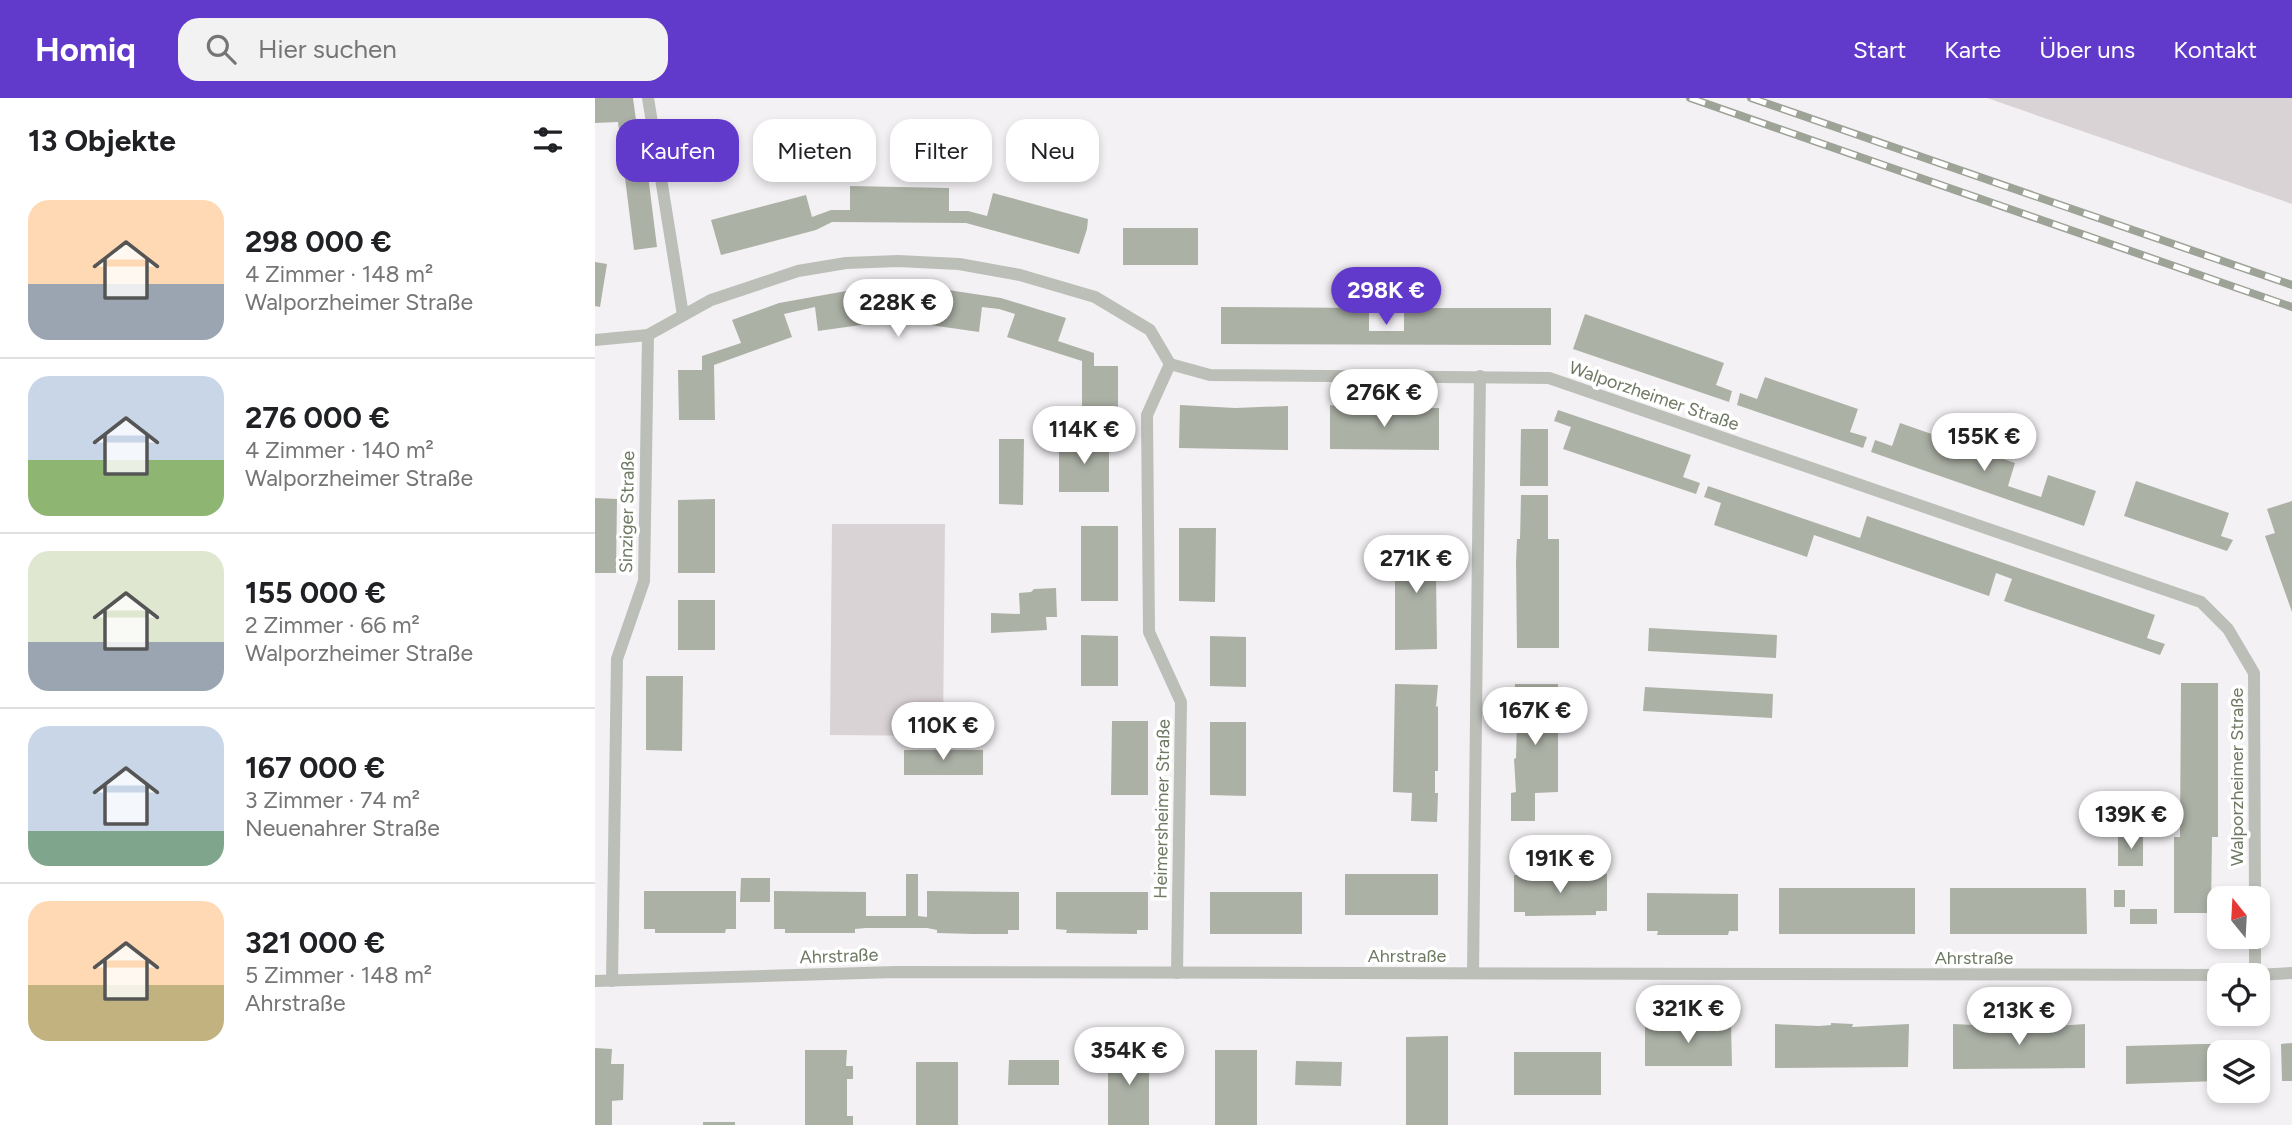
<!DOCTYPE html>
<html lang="de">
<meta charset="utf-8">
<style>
body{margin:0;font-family:Figtree,sans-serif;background:#f2f2f2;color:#202124;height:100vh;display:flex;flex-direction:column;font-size:26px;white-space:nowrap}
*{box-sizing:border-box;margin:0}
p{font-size:23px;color:#757577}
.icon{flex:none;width:38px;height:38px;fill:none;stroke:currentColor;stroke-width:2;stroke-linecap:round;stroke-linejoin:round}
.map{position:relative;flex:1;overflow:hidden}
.drawer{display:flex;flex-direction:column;background:#fff;width:595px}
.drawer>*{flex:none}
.guide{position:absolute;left:21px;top:21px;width:665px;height:63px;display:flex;gap:14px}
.needle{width:46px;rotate:342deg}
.fabs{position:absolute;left:1612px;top:788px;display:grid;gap:14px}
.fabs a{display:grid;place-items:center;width:63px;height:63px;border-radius:14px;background:#fff;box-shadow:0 4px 10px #0003;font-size:35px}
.price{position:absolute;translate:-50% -60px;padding:0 16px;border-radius:24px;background:#fff;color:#222;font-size:23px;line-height:46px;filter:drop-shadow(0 2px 4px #0008)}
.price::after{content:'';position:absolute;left:50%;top:42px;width:21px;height:16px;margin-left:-10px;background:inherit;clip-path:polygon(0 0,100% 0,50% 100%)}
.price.active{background:#623acb;color:#fff}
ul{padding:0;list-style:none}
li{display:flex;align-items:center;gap:21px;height:175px;padding:0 28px}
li+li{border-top:2px solid #e0e0e0}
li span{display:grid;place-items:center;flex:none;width:196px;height:140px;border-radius:21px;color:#555}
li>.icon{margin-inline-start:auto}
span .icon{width:84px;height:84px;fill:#fffc;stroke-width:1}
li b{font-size:30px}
h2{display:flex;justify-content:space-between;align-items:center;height:84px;padding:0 28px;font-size:30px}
.pill{padding:0 24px;border-radius:21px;background:#fff;box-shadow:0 4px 10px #0003;font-size:24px;line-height:63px}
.pill.active{background:#623acb;color:#fff}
header{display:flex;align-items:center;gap:42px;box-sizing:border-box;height:98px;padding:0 35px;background:#623acb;color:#fff}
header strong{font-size:33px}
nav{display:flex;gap:38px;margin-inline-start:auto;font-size:24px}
.search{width:490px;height:63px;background:#f2f2f2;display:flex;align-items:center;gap:18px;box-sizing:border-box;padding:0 24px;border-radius:21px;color:#757577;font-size:26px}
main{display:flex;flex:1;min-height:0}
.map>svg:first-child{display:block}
.green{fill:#dad3d5}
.building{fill:#acb1a6}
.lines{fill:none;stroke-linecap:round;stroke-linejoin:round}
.minor{stroke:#bbbfb7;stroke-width:12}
.rail-casing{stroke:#9ea398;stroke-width:8}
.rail{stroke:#fff;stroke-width:5;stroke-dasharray:16;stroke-linecap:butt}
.labels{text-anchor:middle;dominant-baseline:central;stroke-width:7;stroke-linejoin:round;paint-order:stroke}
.street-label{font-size:18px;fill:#6e7963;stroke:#fff}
</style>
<header>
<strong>Homiq</strong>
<div class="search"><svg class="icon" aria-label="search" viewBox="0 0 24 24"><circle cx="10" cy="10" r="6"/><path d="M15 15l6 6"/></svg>Hier suchen</div>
<nav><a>Start</a><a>Karte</a><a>Über uns</a><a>Kontakt</a></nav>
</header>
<main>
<section class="drawer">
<h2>13 Objekte<svg class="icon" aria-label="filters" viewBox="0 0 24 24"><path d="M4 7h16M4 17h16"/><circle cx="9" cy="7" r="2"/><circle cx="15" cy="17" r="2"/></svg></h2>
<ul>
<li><span style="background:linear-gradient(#ffd9b3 60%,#9aa5b1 0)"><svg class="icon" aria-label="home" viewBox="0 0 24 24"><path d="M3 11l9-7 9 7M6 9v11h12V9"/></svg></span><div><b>298 000 €</b><p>4 Zimmer · 148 m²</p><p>Walporzheimer Straße</p></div></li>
<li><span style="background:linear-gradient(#c9d6e8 60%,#8fb573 0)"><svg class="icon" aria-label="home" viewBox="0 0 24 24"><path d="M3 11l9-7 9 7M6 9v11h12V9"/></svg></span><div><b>276 000 €</b><p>4 Zimmer · 140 m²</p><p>Walporzheimer Straße</p></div></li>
<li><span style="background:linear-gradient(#dfe7d0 65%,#9aa5b1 0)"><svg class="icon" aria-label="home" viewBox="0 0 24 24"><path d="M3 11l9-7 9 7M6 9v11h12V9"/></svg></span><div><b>155 000 €</b><p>2 Zimmer · 66 m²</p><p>Walporzheimer Straße</p></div></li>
<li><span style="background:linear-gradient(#c9d6e8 75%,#7fa58c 0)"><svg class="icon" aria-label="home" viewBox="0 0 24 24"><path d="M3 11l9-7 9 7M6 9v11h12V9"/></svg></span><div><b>167 000 €</b><p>3 Zimmer · 74 m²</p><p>Neuenahrer Straße</p></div></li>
<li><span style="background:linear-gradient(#ffd9b3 60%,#c2b280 0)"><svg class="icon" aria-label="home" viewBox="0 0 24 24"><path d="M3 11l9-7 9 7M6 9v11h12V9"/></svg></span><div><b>321 000 €</b><p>5 Zimmer · 148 m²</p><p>Ahrstraße</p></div></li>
</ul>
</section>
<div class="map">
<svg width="1697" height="1027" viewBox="0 0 1697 1027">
<rect width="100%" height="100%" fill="#f4f1f4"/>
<g class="green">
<polygon points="1392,0 1697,0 1697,106"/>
<polygon points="237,426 350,426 348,638 235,637"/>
</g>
<g class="building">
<polygon points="0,0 38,0 41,22 46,21 62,149 39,152 23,24 0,25"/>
<polygon points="255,88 354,90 354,113 373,113 392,118 398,95 493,121 492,131 484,156 371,125 237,124 221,132 126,157 116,122 211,97 217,119 236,112 255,112"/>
<rect x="528" y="130" width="75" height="37"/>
<polygon points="0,164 12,166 5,209 0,208"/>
<polygon points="268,190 340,190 406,200 471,220 463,243 499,255 499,268 523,268 523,319 487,319 487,263 412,239 420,216 404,211 387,209 384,234 335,227 338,203 270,203 273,226 223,233 220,209 189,216 197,239 119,267 120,322 84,322 83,272 107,272 107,258 146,245 137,222 184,205"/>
<polygon points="626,209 774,210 774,233 809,233 809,210 956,210 956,247 626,246"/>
<polygon points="990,216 1129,265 1121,287 1137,293 1134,304 978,251"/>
<polygon points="1170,279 1263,311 1255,334 1272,339 1268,350 1142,307 1145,295 1162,301"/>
<polygon points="585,307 640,310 693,308 693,352 584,350"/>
<polygon points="735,307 758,310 844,310 844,352 735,351"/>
<polygon points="963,312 1096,357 1088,379 1105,385 1101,396 968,351 976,329 959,323"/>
<polygon points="1305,325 1420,365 1413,388 1446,399 1453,377 1501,393 1489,428 1276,354 1280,342 1297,348"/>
<polygon points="926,331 953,331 953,388 925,388"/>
<polygon points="404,341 429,341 428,407 404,406"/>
<polygon points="464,341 514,342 514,394 464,394"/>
<polygon points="1541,383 1634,415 1626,438 1638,442 1632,453 1529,418"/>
<polygon points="1113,388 1265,440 1272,418 1560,517 1552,540 1570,546 1565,557 1409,503 1417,481 1401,475 1394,498 1219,437 1212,459 1119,427 1126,405 1109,399"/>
<polygon points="926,397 953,397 953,441 964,441 964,550 922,550 921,464 922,441 925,441"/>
<polygon points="0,400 22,401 21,475 0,475"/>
<polygon points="120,401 120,475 83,475 83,402"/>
<polygon points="1697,403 1697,514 1670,438 1680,435 1672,411"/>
<rect x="486" y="428" width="37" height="75"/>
<polygon points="584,430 621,430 620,504 584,503"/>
<polygon points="842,443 844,477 841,477 842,551 800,552 800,444"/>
<polygon points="461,490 462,519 451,519 452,532 396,535 396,515 425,516 424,495 436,494 439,491"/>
<rect x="83" y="502" width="37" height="50"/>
<polygon points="1054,530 1182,537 1181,560 1053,553"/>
<polygon points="486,537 523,538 523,588 486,588"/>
<polygon points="615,538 651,539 651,589 615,588"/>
<polygon points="51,578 88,578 87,653 51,652"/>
<polygon points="1586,585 1623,585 1623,739 1617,739 1616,815 1579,815 1579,739 1585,739"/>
<polygon points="800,586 843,587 841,609 843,608 843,673 840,673 840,695 843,695 842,724 816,723 817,695 798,694"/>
<polygon points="920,586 963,586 963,694 940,695 940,723 916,723 916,695 921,694 919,661 921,660 922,620 919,620"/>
<polygon points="1050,589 1178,596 1177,620 1048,613"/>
<polygon points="517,623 553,623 553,697 516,697"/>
<polygon points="615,624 651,624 651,698 615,697"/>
<rect x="309" y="652" width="79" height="25"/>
<rect x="1523" y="738" width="25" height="30"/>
<polygon points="311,776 323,776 323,818 332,819 332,793 424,794 424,832 413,832 413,836 378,836 342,835 342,832 332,830 271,830 260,831 260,835 190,835 190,831 179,831 179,793 271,794 271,818 311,818"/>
<rect x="750" y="776" width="93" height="41"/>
<polygon points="1012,776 1012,813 1001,813 1001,817 930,818 930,814 919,814 919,777"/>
<polygon points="146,780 175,780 175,804 145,804"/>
<rect x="1184" y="790" width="136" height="46"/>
<polygon points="1355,790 1491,790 1492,836 1355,836"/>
<rect x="1519" y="792" width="11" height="17"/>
<polygon points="49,793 141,793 141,831 131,831 130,835 60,835 60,831 49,831"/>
<polygon points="461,794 553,794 553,832 542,832 542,836 471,835 472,832 461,831"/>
<rect x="615" y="794" width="92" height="42"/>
<polygon points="1052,795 1143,796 1143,833 1134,833 1133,837 1062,837 1063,833 1052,833"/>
<rect x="1535" y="811" width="27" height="15"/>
<polygon points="1236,925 1258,926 1257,929 1314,926 1313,969 1180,970 1180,926 1224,928 1236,927"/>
<polygon points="1050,926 1136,926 1137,968 1050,968"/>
<polygon points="1358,926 1400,928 1435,926 1435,928 1447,929 1490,926 1490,970 1358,971"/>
<polygon points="853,938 853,1027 811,1027 811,939"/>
<polygon points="1697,945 1697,983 1687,983 1686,946"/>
<polygon points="1607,946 1646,946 1646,954 1624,954 1624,983 1531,986 1531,948"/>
<polygon points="0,950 17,951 16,966 29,966 28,1002 17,1003 17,1027 0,1027"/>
<rect x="513" y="951" width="41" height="76"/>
<polygon points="210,952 252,952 251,968 258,968 258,981 252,981 252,1018 258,1018 258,1027 210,1027"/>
<rect x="620" y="952" width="42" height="75"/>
<rect x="919" y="954" width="87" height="43"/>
<polygon points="414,962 464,962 464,987 413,987"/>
<polygon points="701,963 747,964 746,988 700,987"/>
<rect x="321" y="964" width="42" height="63"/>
<rect x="108" y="1024" width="32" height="3"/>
</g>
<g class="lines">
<g class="minor">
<polyline points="53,0 88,217"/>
<polyline points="0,242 53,237 116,202 203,173 251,165 303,163 364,166 425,177 500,199 555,232 575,266 615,277 954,280 1606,504 1633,531 1659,575 1660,800"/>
<polyline points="575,266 552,317 554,534 586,604 582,875"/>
<polyline points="1660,838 1660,877"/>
<polyline points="878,875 885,278"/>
<polyline points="1662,877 1697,875"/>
<polyline points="0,883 301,874 1624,877"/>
<polyline points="17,883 22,561 49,483 53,237"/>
</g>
<defs>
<g id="rail">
<polyline points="1095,0 1697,209"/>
<polyline points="1156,0 1697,187"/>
</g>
</defs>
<use href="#rail" class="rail-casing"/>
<use href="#rail" class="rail"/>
</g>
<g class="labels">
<g class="street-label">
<text transform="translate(1059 298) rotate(19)">Walporzheimer Straße</text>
<text transform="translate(32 414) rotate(-89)">Sinziger Straße</text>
<text transform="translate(1642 679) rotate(-90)">Walporzheimer Straße</text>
<text transform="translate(567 711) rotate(-89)">Heimersheimer Straße</text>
<text transform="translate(244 858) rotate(-2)">Ahrstraße</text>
<text x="812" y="858">Ahrstraße</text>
<text x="1379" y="860">Ahrstraße</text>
</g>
</g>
</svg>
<div class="fabs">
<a><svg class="needle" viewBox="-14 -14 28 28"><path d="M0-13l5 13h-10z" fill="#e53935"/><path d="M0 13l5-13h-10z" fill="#757577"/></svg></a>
<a><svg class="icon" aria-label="locate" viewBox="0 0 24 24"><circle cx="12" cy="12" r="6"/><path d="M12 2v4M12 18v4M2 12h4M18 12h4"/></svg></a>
<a><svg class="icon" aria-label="layers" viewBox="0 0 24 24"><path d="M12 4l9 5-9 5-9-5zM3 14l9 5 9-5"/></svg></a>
</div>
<b class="price active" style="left:791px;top:229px">298K €</b>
<b class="price" style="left:303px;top:241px">228K €</b>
<b class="price" style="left:789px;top:331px">276K €</b>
<b class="price" style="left:489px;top:368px">114K €</b>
<b class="price" style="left:1389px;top:375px">155K €</b>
<b class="price" style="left:821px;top:497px">271K €</b>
<b class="price" style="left:940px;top:649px">167K €</b>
<b class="price" style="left:348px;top:664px">110K €</b>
<b class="price" style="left:1536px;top:753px">139K €</b>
<b class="price" style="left:965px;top:797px">191K €</b>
<b class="price" style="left:1093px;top:947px">321K €</b>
<b class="price" style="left:1424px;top:949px">213K €</b>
<b class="price" style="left:534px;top:989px">354K €</b>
<div class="guide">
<a class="pill active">Kaufen</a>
<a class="pill">Mieten</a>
<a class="pill">Filter</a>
<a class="pill">Neu</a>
</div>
</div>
</main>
